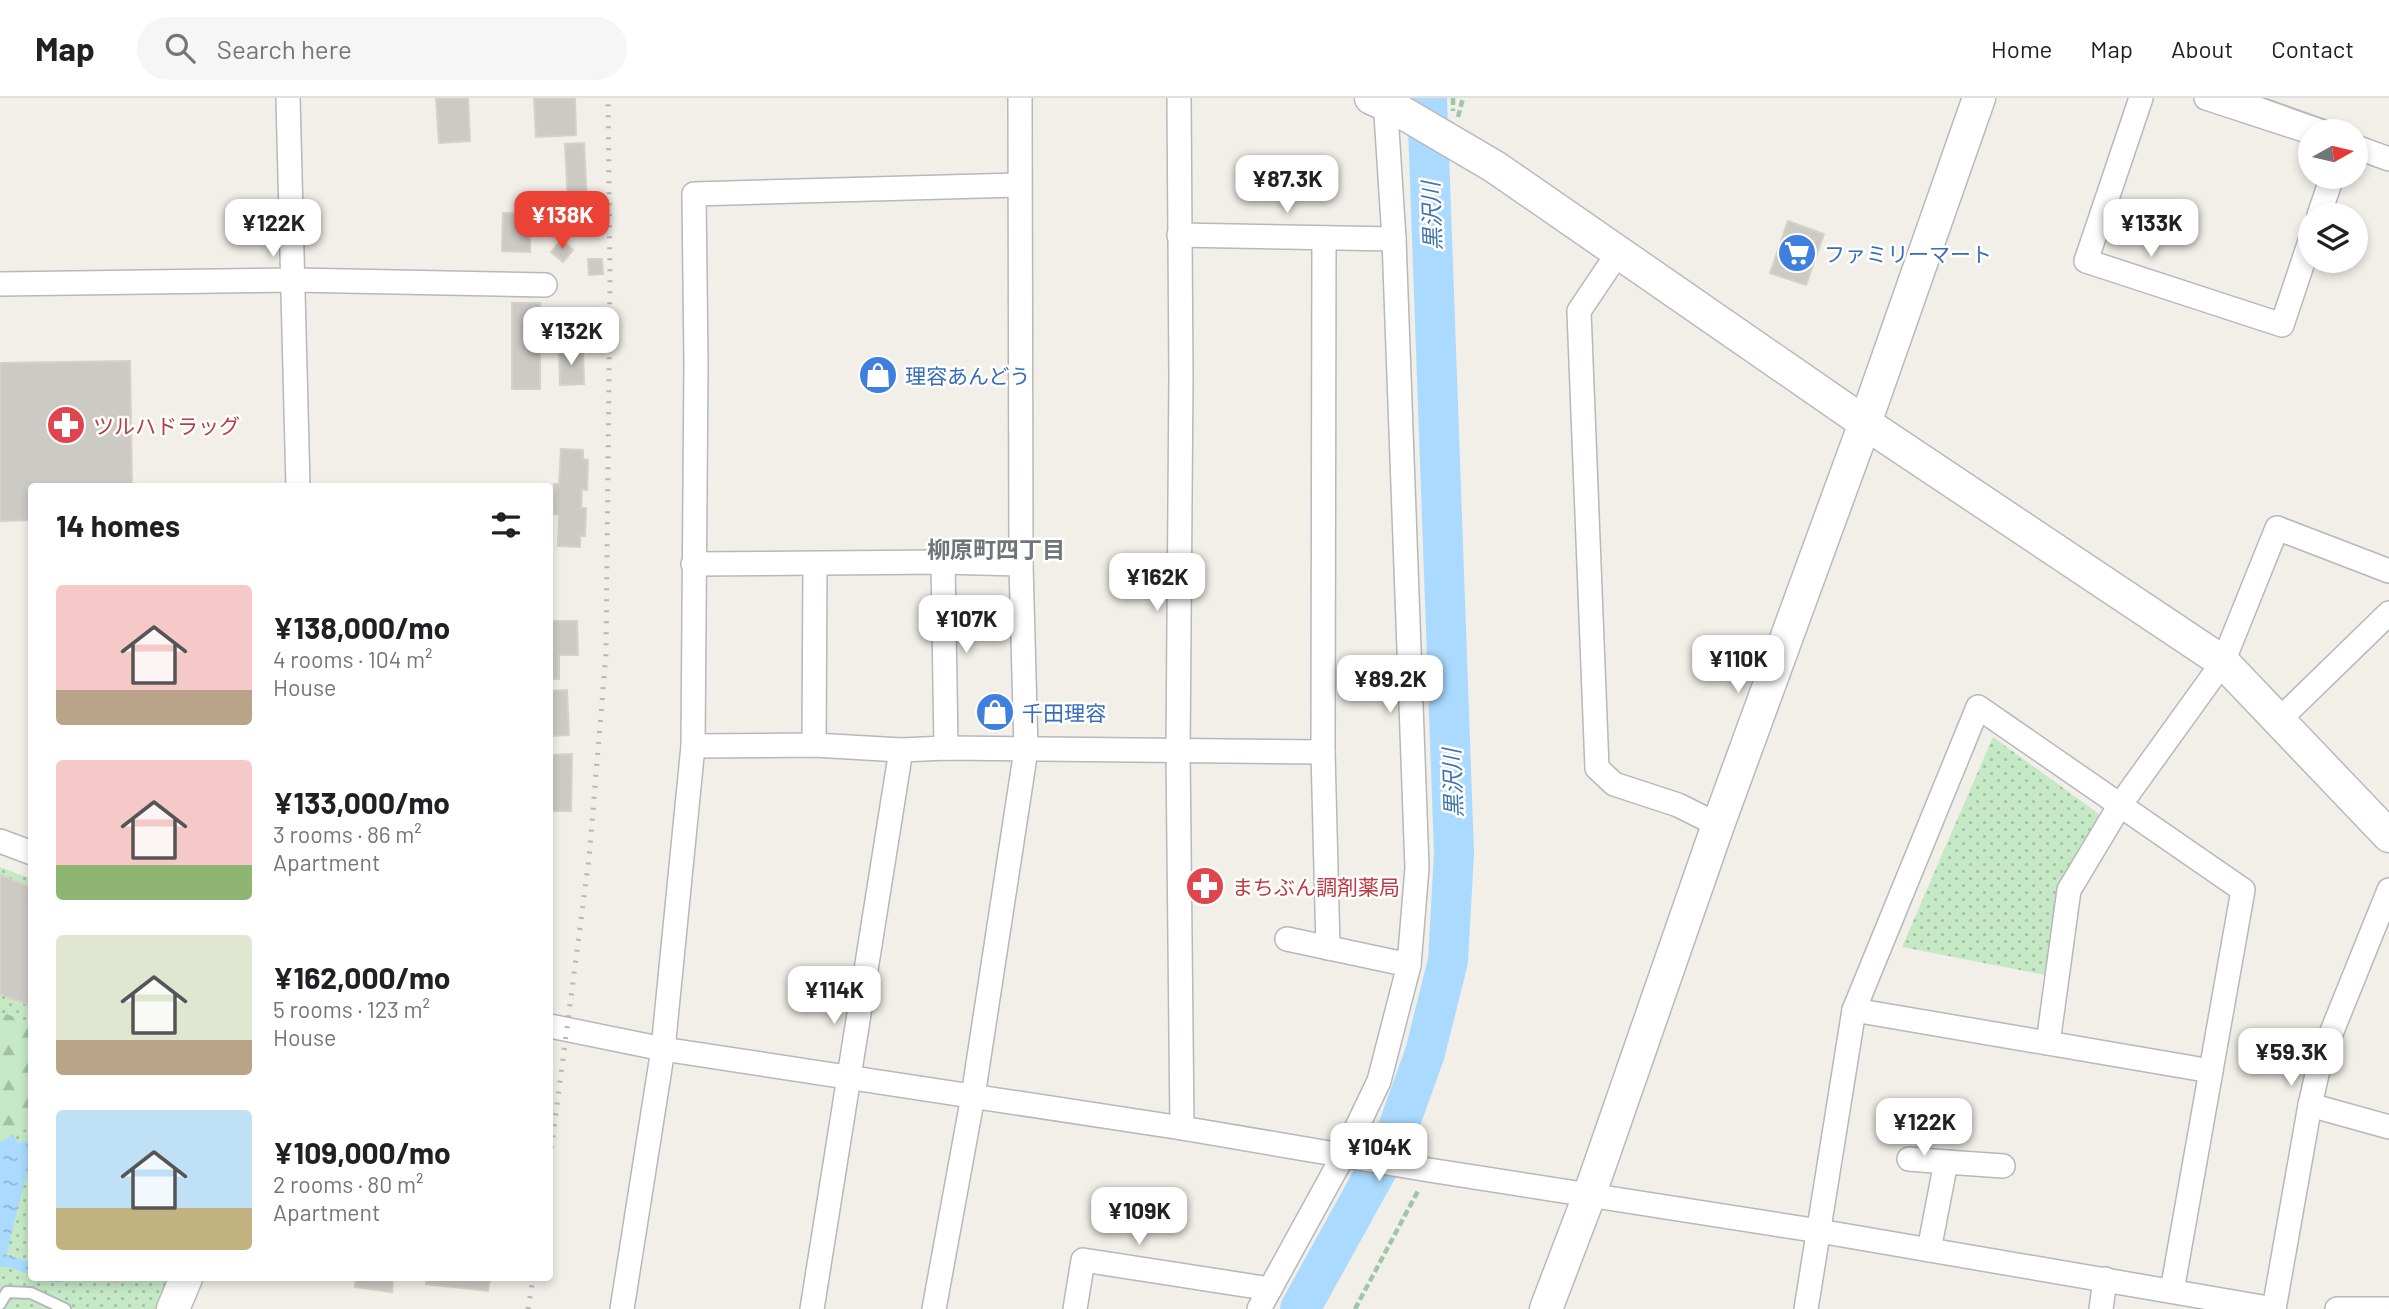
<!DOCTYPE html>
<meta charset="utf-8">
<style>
body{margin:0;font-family:Barlow,"Noto Sans JP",sans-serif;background:#f6f6f6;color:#202124;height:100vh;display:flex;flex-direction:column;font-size:26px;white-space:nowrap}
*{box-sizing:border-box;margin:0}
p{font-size:23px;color:#757577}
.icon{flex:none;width:38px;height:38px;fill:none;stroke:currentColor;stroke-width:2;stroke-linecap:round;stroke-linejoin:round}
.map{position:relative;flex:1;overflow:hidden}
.side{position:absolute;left:28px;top:385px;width:525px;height:798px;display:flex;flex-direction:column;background:#fff;border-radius:7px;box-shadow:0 4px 10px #0003}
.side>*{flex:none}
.needle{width:46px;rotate:82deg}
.fabs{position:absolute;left:2298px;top:21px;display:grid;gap:14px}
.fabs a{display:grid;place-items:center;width:70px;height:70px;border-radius:50%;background:#fff;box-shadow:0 4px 10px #0003;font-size:35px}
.price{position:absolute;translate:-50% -60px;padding:0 16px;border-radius:14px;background:#fff;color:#222;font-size:23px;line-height:46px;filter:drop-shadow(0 2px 4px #0008)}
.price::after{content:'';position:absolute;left:50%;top:42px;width:21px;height:16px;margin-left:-10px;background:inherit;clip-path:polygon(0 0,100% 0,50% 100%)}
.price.current{background:#ea4335;color:#fff}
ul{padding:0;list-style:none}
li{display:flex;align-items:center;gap:21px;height:175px;padding:0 28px}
li span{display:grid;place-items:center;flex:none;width:196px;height:140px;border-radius:7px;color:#555}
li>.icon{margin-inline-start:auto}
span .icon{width:84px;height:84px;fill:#fffc;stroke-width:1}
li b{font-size:30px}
h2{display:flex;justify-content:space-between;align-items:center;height:84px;padding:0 28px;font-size:30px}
header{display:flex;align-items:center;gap:42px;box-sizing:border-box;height:98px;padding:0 35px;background:#fff;border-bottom:2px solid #e0e0e0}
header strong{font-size:33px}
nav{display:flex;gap:38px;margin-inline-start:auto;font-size:24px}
.search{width:490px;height:63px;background:#f6f6f6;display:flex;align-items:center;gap:18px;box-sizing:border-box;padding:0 24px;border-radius:38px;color:#757577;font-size:26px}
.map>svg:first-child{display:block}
.grass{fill:url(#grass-dots)}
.forest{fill:url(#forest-firs)}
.water{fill:url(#water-ripples)}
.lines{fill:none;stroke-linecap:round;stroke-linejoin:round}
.river{stroke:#aadaff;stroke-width:40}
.building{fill:#cccac5;stroke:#d6d1c6;stroke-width:2}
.lane-casing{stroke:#b5b8bc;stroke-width:14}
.street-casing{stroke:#b5b8bc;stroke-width:26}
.secondary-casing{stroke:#b6babf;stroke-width:35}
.path{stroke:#9cc7a9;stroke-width:4.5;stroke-dasharray:7 3.5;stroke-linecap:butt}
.lane{stroke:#fff;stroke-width:10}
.street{stroke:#fff;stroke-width:23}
.secondary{stroke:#fff;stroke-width:32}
.rail{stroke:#b6b7b8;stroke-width:5;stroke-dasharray:2 9;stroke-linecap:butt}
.labels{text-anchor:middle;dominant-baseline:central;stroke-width:5;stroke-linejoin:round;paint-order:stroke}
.shop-label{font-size:21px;fill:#366cbe;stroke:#fff;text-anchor:start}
.health-label{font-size:21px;fill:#be3a42;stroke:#fff;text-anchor:start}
.water-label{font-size:23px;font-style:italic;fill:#4174aa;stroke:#fff}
.neighbourhood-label{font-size:23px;font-weight:bold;fill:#70757a;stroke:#fff}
</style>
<header>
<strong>Map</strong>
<div class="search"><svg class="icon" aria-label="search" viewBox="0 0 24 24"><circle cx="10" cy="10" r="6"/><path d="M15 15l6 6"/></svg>Search here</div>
<nav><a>Home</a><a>Map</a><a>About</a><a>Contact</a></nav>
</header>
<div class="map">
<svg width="2389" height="1211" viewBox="0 0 2389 1211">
<defs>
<pattern id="grass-dots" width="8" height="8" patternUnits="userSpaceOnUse" patternTransform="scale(1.75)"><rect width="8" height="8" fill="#c5e8c5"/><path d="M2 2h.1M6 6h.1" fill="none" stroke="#a3c0a4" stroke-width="1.8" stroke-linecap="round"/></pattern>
<pattern id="forest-firs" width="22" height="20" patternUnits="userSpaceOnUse" patternTransform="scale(1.75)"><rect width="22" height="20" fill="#c5e8c5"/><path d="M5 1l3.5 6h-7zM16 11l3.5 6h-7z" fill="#a3c0a4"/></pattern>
<pattern id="water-ripples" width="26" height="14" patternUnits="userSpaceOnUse" patternTransform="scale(1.75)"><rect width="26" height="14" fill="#aadaff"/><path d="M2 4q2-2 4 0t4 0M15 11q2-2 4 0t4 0" fill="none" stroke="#8eb4d2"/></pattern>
</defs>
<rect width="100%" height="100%" fill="#f1efe8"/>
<g class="grass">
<polygon points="1993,639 2103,719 2060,790 2045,877 1902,849"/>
<polygon points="0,769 31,781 32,1180 170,1180 157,1211 0,1211"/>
</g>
<polygon class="forest" points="0,914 32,925 31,1027 0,1049"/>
<g class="water">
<polygon points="13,1037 18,1045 31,1042 31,1059 6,1157 31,1164 31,1177 9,1169 0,1169 0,1044"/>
<polygon points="39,1180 97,1180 104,1181 52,1184"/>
</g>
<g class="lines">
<polyline class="river" points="1300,1211 1394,1041 1425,955 1448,863 1454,755 1427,0"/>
</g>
<g class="building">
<polygon points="436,0 468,0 470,43 439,45"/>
<polygon points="534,0 575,0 576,37 536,39"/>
<polygon points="584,45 587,106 568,105 565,46"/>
<polygon points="538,113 586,114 585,137 538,136"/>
<polygon points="503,115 530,116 530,154 502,153"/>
<polygon points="1788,123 1824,136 1806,187 1770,175"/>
<polygon points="561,142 573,152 563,164 551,154"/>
<polygon points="588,161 602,161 603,176 589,177"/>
<rect x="512" y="205" width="28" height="86"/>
<polygon points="559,251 583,251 584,286 560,287"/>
<polygon points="130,263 132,388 32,388 32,422 0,423 0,265"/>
<polygon points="561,351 583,352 583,361 588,362 587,392 582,391 581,410 586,410 585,438 580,438 580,449 558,448 559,417 553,416 554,386 559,386"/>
<polygon points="550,523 577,523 578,557 559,557 559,581 550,581"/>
<polygon points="567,592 569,637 550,638 550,593"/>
<polygon points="572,656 571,713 550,713 550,657"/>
<polygon points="0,777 32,790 32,908 0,896"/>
<polygon points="98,1180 118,1180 117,1185"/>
<polygon points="356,1180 393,1180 392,1194 355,1189"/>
<polygon points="427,1180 490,1180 488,1193 426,1186"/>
</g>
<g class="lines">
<defs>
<g id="lane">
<polyline points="2246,0 2339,33"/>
<polyline points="0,1206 7,1194 31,1195 65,1211"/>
</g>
<g id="street">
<polyline points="288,0 298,388"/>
<polyline points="1179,0 1181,279 1178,653 1182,1030"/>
<polyline points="2141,0 2086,163 2282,227 2310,143"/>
<polyline points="2206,0 2310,34"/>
<polyline points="2356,49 2389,61"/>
<polyline points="2319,117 2332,79"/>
<polyline points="1179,137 1394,141"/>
<polyline points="1324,140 1323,654 1328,850"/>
<polyline points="1618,155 1579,213 1597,670 1614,686 1678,707 1718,727"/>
<polyline points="0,186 294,182 545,187"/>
<polyline points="943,464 946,650"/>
<polyline points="693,466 943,464 1021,466"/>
<polyline points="2279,622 2389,515"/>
<polyline points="814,647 815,466"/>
<polyline points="693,648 814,647 901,652 946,650 1323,654"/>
<polyline points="0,743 32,755"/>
<polyline points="1287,841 1409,867"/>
<polyline points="1854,912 2211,973"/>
<polyline points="550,928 663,951 1182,1030 1429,1072 1819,1133 2274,1211"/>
<polyline points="2048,945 2069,792 2120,707 2223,564 2277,430 2389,473"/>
<polyline points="2310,1007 2389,1029"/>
<polyline points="1909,1061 1946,1064"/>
<polyline points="1929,1152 1946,1064 2003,1068"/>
<polyline points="622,1211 663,951 693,648 696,265 694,96 1018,87"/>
<polyline points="812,1211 901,652"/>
<polyline points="934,1211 973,998 1026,652 1021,466 1020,0"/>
<polyline points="1075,1211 1083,1162 1270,1191"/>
<polyline points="1259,1211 1343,1058 1379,983 1409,867 1417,770 1394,141 1385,0"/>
<polyline points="1806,1211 1854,912 1978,609 2243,792 2172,1193"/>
<polyline points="2101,1211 2105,1181"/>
<polyline points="2274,1211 2310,1007 2320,963 2389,792"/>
<polyline points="2337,1211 2389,1211"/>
</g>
<g id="secondary">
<polyline points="1371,0 1398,12 1495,69 1865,325 2223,564 2389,738"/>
<polyline points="173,1211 186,1180"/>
<polyline points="1546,1211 1589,1098 1718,727 1865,325 1979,0"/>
</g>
</defs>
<use href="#lane" class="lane-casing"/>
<use href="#street" class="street-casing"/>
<use href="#secondary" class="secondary-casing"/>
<g class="path">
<polyline points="1453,0 1453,13"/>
<polyline points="1458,19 1463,0"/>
<polyline points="1355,1211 1419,1091"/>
</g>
<use href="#lane" class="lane"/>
<use href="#street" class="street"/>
<use href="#secondary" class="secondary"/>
<g class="rail">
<polyline points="550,1061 589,760 606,556 610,178 608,0"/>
<polyline points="528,1211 533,1180"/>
</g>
</g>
<defs>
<symbol id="supermarket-disc" viewBox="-11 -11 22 22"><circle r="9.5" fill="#3f7fe0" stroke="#fff"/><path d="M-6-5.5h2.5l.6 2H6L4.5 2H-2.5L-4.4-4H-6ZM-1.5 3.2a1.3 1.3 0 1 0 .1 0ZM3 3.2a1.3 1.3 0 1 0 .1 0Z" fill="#fff"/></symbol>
<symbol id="shop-disc" viewBox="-11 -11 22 22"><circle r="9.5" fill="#3f7fe0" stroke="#fff"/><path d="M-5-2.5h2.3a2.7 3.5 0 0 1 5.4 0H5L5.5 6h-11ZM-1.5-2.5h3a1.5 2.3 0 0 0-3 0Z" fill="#fff"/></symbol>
<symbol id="pharmacy-disc" viewBox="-11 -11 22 22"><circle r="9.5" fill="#e0444e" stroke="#fff"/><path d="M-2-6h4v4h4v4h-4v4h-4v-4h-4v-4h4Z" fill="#fff"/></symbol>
</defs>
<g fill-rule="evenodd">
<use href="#supermarket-disc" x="1775" y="133" width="44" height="44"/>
<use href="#shop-disc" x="856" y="255" width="44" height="44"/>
<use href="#pharmacy-disc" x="44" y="305" width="44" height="44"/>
<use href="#shop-disc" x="973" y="592" width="44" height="44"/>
<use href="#pharmacy-disc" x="1183" y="766" width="44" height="44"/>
</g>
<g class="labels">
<g class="shop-label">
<text x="1824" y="155">ファミリーマート</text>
<text x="905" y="277">理容あんどう</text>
<text x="1022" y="614">千田理容</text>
</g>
<g class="health-label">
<text x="93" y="327">ツルハドラッグ</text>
<text x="1232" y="788">まちぶん調剤薬局</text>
</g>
<g class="water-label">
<text transform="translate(1431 118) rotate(-92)">黒沢川</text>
<text transform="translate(1452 685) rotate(-92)">黒沢川</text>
</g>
<g class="neighbourhood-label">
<text x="996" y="451">柳原町四丁目</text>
</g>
</g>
</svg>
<div class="fabs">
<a><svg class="needle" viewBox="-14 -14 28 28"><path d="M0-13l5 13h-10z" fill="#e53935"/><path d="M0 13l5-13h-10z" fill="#757577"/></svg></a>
<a><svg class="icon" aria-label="layers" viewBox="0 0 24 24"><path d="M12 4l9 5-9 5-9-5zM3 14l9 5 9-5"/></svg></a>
</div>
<b class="price" style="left:1287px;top:117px">¥87.3K</b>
<b class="price current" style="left:562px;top:153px">¥138K</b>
<b class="price" style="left:273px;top:161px">¥122K</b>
<b class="price" style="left:2151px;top:161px">¥133K</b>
<b class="price" style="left:571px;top:269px">¥132K</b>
<b class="price" style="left:1157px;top:515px">¥162K</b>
<b class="price" style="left:966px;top:557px">¥107K</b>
<b class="price" style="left:1738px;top:597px">¥110K</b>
<b class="price" style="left:1390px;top:617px">¥89.2K</b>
<b class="price" style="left:834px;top:928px">¥114K</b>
<b class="price" style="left:2291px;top:990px">¥59.3K</b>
<b class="price" style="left:1924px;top:1060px">¥122K</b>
<b class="price" style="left:1379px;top:1085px">¥104K</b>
<b class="price" style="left:1139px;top:1149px">¥109K</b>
<section class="side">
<h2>14 homes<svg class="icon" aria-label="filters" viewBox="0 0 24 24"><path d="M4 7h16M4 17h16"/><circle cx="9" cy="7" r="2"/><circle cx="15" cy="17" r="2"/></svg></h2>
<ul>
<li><span style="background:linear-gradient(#f6c9c9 75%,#b9a48a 0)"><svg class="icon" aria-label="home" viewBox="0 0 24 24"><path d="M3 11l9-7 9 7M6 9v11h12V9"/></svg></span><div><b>¥138,000/mo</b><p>4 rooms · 104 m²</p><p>House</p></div></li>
<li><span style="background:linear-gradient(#f6c9c9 75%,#8fb573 0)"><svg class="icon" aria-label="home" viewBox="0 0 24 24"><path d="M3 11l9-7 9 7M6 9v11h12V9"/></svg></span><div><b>¥133,000/mo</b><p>3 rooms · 86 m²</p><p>Apartment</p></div></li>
<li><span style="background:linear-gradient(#dfe7d0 75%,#b9a48a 0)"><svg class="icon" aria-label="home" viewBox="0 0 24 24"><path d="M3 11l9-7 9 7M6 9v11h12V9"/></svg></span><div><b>¥162,000/mo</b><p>5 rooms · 123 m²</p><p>House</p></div></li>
<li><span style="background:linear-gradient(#bfe0f5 70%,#c2b280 0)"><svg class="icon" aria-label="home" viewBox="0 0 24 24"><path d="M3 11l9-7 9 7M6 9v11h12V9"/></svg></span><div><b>¥109,000/mo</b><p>2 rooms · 80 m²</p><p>Apartment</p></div></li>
</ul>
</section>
</div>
